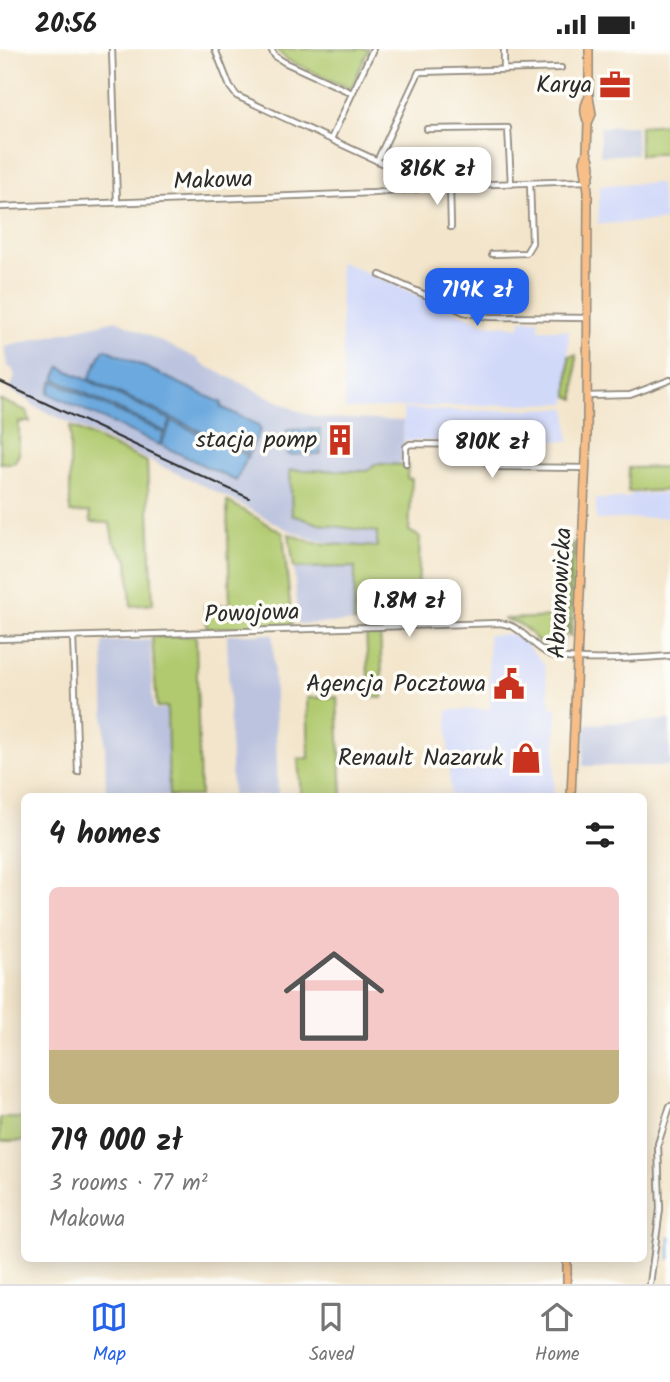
<!DOCTYPE html>
<meta charset="utf-8">
<style>
body{margin:0;font-family:Kalam,sans-serif;background:#f6f6f6;color:#222;height:100vh;display:flex;flex-direction:column;font-size:26px;white-space:nowrap}
*{box-sizing:border-box;margin:0}
p{font-size:23px;color:#767676}
.icon{flex:none;width:38px;height:38px;fill:none;stroke:currentColor;stroke-width:2;stroke-linecap:round;stroke-linejoin:round}
.map{position:relative;flex:1;overflow:hidden}
.drawer{position:absolute;left:21px;top:744px;width:626px;height:469px;display:flex;flex-direction:column;background:#fff;border-radius:10px;box-shadow:0 4px 18px #0003}
.drawer>*{flex:none}
.price{position:absolute;translate:-50% -60px;padding:0 16px;border-radius:14px;background:#fff;color:#222;font-size:23px;line-height:46px;filter:drop-shadow(0 2px 4px #0008)}
.price::after{content:'';position:absolute;left:50%;top:42px;width:21px;height:16px;margin-left:-10px;background:inherit;clip-path:polygon(0 0,100% 0,50% 100%)}
.price.active{background:#2563eb;color:#fff}
ul{padding:0;list-style:none}
li{display:grid;align-content:center;gap:14px;height:371px;padding:0 28px}
li span{display:grid;place-items:center;height:217px;border-radius:10px;color:#555}
li>.icon{margin-inline-start:auto}
span .icon{width:126px;height:126px;fill:#fffc;stroke-width:1}
li b{font-size:30px}
h2{display:flex;justify-content:space-between;align-items:center;height:84px;padding:0 28px;font-size:30px}
.status{display:flex;justify-content:space-between;align-items:center;height:49px;padding:0 35px;background:#fff;direction:ltr}
.status svg{height:19px;fill:currentColor}
.tab-bar{display:flex;justify-content:space-around;align-items:center;height:98px;border-top:2px solid #e0e0e0;background:#fff;font-size:19px;color:#767676}
.tab-bar a{display:grid;justify-items:center;gap:4px}
.tab-bar .active{color:#2563eb}
.map>svg:first-child{display:block}
.built{fill:#d1d9f9}
.industrial{fill:#bbc3de}
.green{fill:#b1ca6f;stroke:#6e7a4d;stroke-width:2}
.water{fill:#6ca9de;stroke:#4c6a84;stroke-width:2}
.lines{fill:none;stroke-linecap:round;stroke-linejoin:round}
.stream{stroke:#6ca9de;stroke-width:2}
.street-casing{stroke:#8f887b;stroke-width:8}
.primary-casing{stroke:#8f887b;stroke-width:10}
.street{stroke:#fff;stroke-width:4.5}
.primary{stroke:#f7be88;stroke-width:7}
.rail{stroke:#2b2b2b;stroke-width:2}
.labels{text-anchor:middle;dominant-baseline:central;stroke-width:7;stroke-linejoin:round;paint-order:stroke}
.poi-label{font-size:24px;fill:#2b2b2b;stroke:#fdfcf7;text-anchor:end}
.street-label{font-size:24px;fill:#2b2b2b;stroke:#fdfcf7}
</style>
<div class="status"><b>20:56</b><svg viewBox="0 0 49 12"><path d="M0 12V9h3v3zM5 12V6h3v6zM10 12V3h3v9zM15 12V0h3v12zM26 1h20v11H26zM47 4h2v5h-2z"/></svg></div>
<div class="map">
<svg width="670" height="1235" viewBox="0 0 670 1235">
<rect width="100%" height="100%" fill="#fdfcf7"/>
<filter id="ink" filterUnits="userSpaceOnUse"><feTurbulence type="fractalNoise" baseFrequency=".0143" numOctaves="2"/><feDisplacementMap in="SourceGraphic" scale="14" xChannelSelector="R" yChannelSelector="G"/><feConvolveMatrix kernelMatrix="1 2 1 2 8 2 1 2 1" color-interpolation-filters="sRGB"/></filter>
<filter id="wash" filterUnits="userSpaceOnUse"><feTurbulence type="fractalNoise" baseFrequency=".00686" numOctaves="4" result="noise"/><feDisplacementMap in="SourceGraphic" scale="28" xChannelSelector="R" yChannelSelector="G"/><feGaussianBlur stdDeviation="1.57" result="paint"/><feColorMatrix in="noise" values="0 0 0 0 0 0 0 0 0 0 0 0 0 0 0 0 0 1.4 0 .05"/><feComposite in="paint" operator="in"/></filter>
<g filter="url(#wash)">
<rect width="100%" height="100%" fill="#f3e5cb"/>
<g class="built">
<polygon points="659,134 665,172 598,175 600,136"/>
<polygon points="339,212 485,275 520,278 521,271 539,271 539,280 569,281 567,354 345,360"/>
<polygon points="567,359 569,392 404,392 403,360 466,362"/>
<polygon points="670,444 670,468 596,471 596,450 630,449 630,445"/>
<polygon points="516,585 544,615 551,659 557,659 553,747 450,747 447,661 490,660 488,586"/>
</g>
<g class="industrial">
<polygon points="636,77 637,105 600,107 600,78"/>
<polygon points="116,271 198,310 200,314 298,362 320,369 403,372 404,410 398,416 375,415 367,422 290,421 319,475 377,482 376,497 353,497 315,491 286,480 227,448 34,357 30,352 9,341 15,328 13,321 8,317 5,298"/>
<polygon points="355,518 354,573 298,575 294,519"/>
<polygon points="227,585 273,585 278,747 232,747"/>
<polygon points="150,591 153,660 166,660 169,747 106,747 103,593"/>
<polygon points="670,671 670,717 583,717 585,675"/>
</g>
<g class="green">
<polygon points="275,0 369,0 351,39 348,39 289,12"/>
<polygon points="670,75 670,104 640,106 640,77"/>
<polygon points="576,306 575,350 568,347 569,307"/>
<polygon points="0,351 27,362 30,373 19,373 19,405 14,414 0,414"/>
<polygon points="70,377 147,413 153,555 131,557 128,511 113,492 110,474 91,473 90,463 70,464"/>
<polygon points="375,415 408,416 407,429 412,430 409,482 420,488 417,573 354,573 355,518 294,519 289,485 315,494 377,498 377,483 319,475 292,466 290,421 367,422"/>
<polygon points="670,418 670,441 628,443 629,419"/>
<polygon points="227,452 283,484 292,576 207,580 204,556 230,556"/>
<path d="M574 494C564 528 574 566 560 599 539 604 536 584 519 575 515 573 508 572 503 570L560 568 563 495Z"/>
<polygon points="576,495 577,525 571,587 568,587 571,518"/>
<polygon points="366,581 380,581 383,649 369,648"/>
<polygon points="196,587 200,747 169,747 167,658 157,658 152,588"/>
<polygon points="337,648 342,747 301,747 298,710 309,709 307,649"/>
<rect x="0" y="1069" width="24" height="23"/>
</g>
<g class="water">
<polygon points="106,300 222,354 221,358 258,376 260,381 249,405 89,330 103,301"/>
<polygon points="60,318 171,371 166,383 55,330"/>
<polygon points="53,332 164,384 159,396 48,344"/>
<polygon points="172,372 248,407 236,432 161,396"/>
<polygon points="320,380 321,405 288,406 287,381"/>
</g>
<g class="lines">
<polyline class="stream" points="670,1187 670,1210"/>
</g>
</g>
<g filter="url(#ink)">
<g class="lines">
<defs>
<g id="street">
<polyline points="112,0 117,153"/>
<polyline points="215,0 230,38 237,47 432,137 588,132"/>
<polyline points="271,0 275,7 284,13 352,44"/>
<polyline points="504,0 504,20"/>
<polyline points="427,80 508,79 511,135"/>
<polyline points="331,90 373,0"/>
<polyline points="377,112 419,23 561,19"/>
<polyline points="450,137 451,178"/>
<polyline points="0,158 374,144 417,140 425,135"/>
<polyline points="492,205 526,204 532,194 530,134"/>
<polyline points="380,226 464,263 489,268 587,269"/>
<polyline points="587,347 630,346 670,331"/>
<polyline points="406,414 406,398 410,395 483,396 487,401 488,415 493,418 586,419"/>
<polyline points="73,588 78,723"/>
<path d="M0 590 498 574C522 575 529 596 549 605 570 614 644 609 670 607"/>
<polyline points="650,1235 660,1160 658,1095 670,1057"/>
</g>
<g id="primary">
<path d="M588 74C584 64 583 58 589 48"/>
<path d="M587 103C592 114 592 122 588 132"/>
<polyline points="571,747 587,387 588,142 584,112 587,103 588,74 592,65 589,48 589,0"/>
<polyline points="567,1209 567,1235"/>
</g>
</defs>
<use href="#street" class="street-casing"/>
<use href="#primary" class="primary-casing"/>
<use href="#street" class="street"/>
<use href="#primary" class="primary"/>
<polyline class="rail" points="0,333 249,449"/>
</g>
</g>
<defs>
<symbol id="office-bare" viewBox="-9 -9 18 18"><path d="M-6-3h4V-5.5h4V-3h4V5H-6ZM-1-4.5V-3h2v-1.5ZM-6 0V1H6V0Z" fill="#c8321e" stroke="#fdfcf7" stroke-width="2.5" paint-order="stroke"/></symbol>
<symbol id="building-bare" viewBox="-9 -9 18 18"><path d="M-4-6H4V6H1V3H-1V6H-4ZM-2.5-4.3h1.7v1.8h-1.7ZM.8-4.3h1.7v1.8H.8ZM-2.5-1h1.7V.8h-1.7ZM.8-1h1.7V.8H.8Z" fill="#c8321e" stroke="#fdfcf7" stroke-width="2.5" paint-order="stroke"/></symbol>
<symbol id="civic-bare" viewBox="-9 -9 18 18"><path d="M-.6-6.5H3V-4.5H.6V-3L4-1V1h2V6H-6V1h2V-1L-.6-3ZM-1.2 2.5V6h2.4V2.5Z" fill="#c8321e" stroke="#fdfcf7" stroke-width="2.5" paint-order="stroke"/></symbol>
<symbol id="shop-bare" viewBox="-9 -9 18 18"><path d="M-5-2.5h2.3a2.7 3.5 0 0 1 5.4 0H5L5.5 6h-11ZM-1.5-2.5h3a1.5 2.3 0 0 0-3 0Z" fill="#c8321e" stroke="#fdfcf7" stroke-width="2.5" paint-order="stroke"/></symbol>
</defs>
<g fill-rule="evenodd">
<use href="#office-bare" x="593" y="14" width="44" height="44"/>
<use href="#building-bare" x="318" y="369" width="44" height="44"/>
<use href="#civic-bare" x="487" y="613" width="44" height="44"/>
<use href="#shop-bare" x="504" y="687" width="44" height="44"/>
</g>
<g class="labels">
<g class="poi-label">
<text x="592" y="36">Karya</text>
<text x="317" y="391">stacja pomp</text>
<text x="486" y="635">Agencja Pocztowa</text>
<text x="503" y="709">Renault Nazaruk</text>
</g>
<g class="street-label">
<text transform="translate(213 132) rotate(-2)">Makowa</text>
<text transform="translate(561 544) rotate(-87)">Abramowicka</text>
<text transform="translate(252 565) rotate(-2)">Powojowa</text>
</g>
</g>
</svg>
<b class="price" style="left:437px;top:158px">816K zł</b>
<b class="price active" style="left:477px;top:279px">719K zł</b>
<b class="price" style="left:492px;top:431px">810K zł</b>
<b class="price" style="left:409px;top:590px">1.8M zł</b>
<section class="drawer">
<h2>4 homes<svg class="icon" aria-label="filters" viewBox="0 0 24 24"><path d="M4 7h16M4 17h16"/><circle cx="9" cy="7" r="2"/><circle cx="15" cy="17" r="2"/></svg></h2>
<ul>
<li><span style="background:linear-gradient(#f6c9c9 75%,#c2b280 0)"><svg class="icon" aria-label="home" viewBox="0 0 24 24"><path d="M3 11l9-7 9 7M6 9v11h12V9"/></svg></span><div><b>719 000 zł</b><p>3 rooms · 77 m²</p><p>Makowa</p></div></li>
</ul>
</section>
</div>
<nav class="tab-bar">
<a class="active"><svg class="icon" aria-label="map" viewBox="0 0 24 24"><path d="M3 6l6-2 6 2 6-2v14l-6 2-6-2-6 2zM9 4v14M15 6v14"/></svg>Map</a>
<a><svg class="icon" aria-label="saved" viewBox="0 0 24 24"><path d="M7 4h10v16l-5-4-5 4z"/></svg>Saved</a>
<a><svg class="icon" aria-label="home" viewBox="0 0 24 24"><path d="M3 11l9-7 9 7M6 9v11h12V9"/></svg>Home</a>
</nav>
